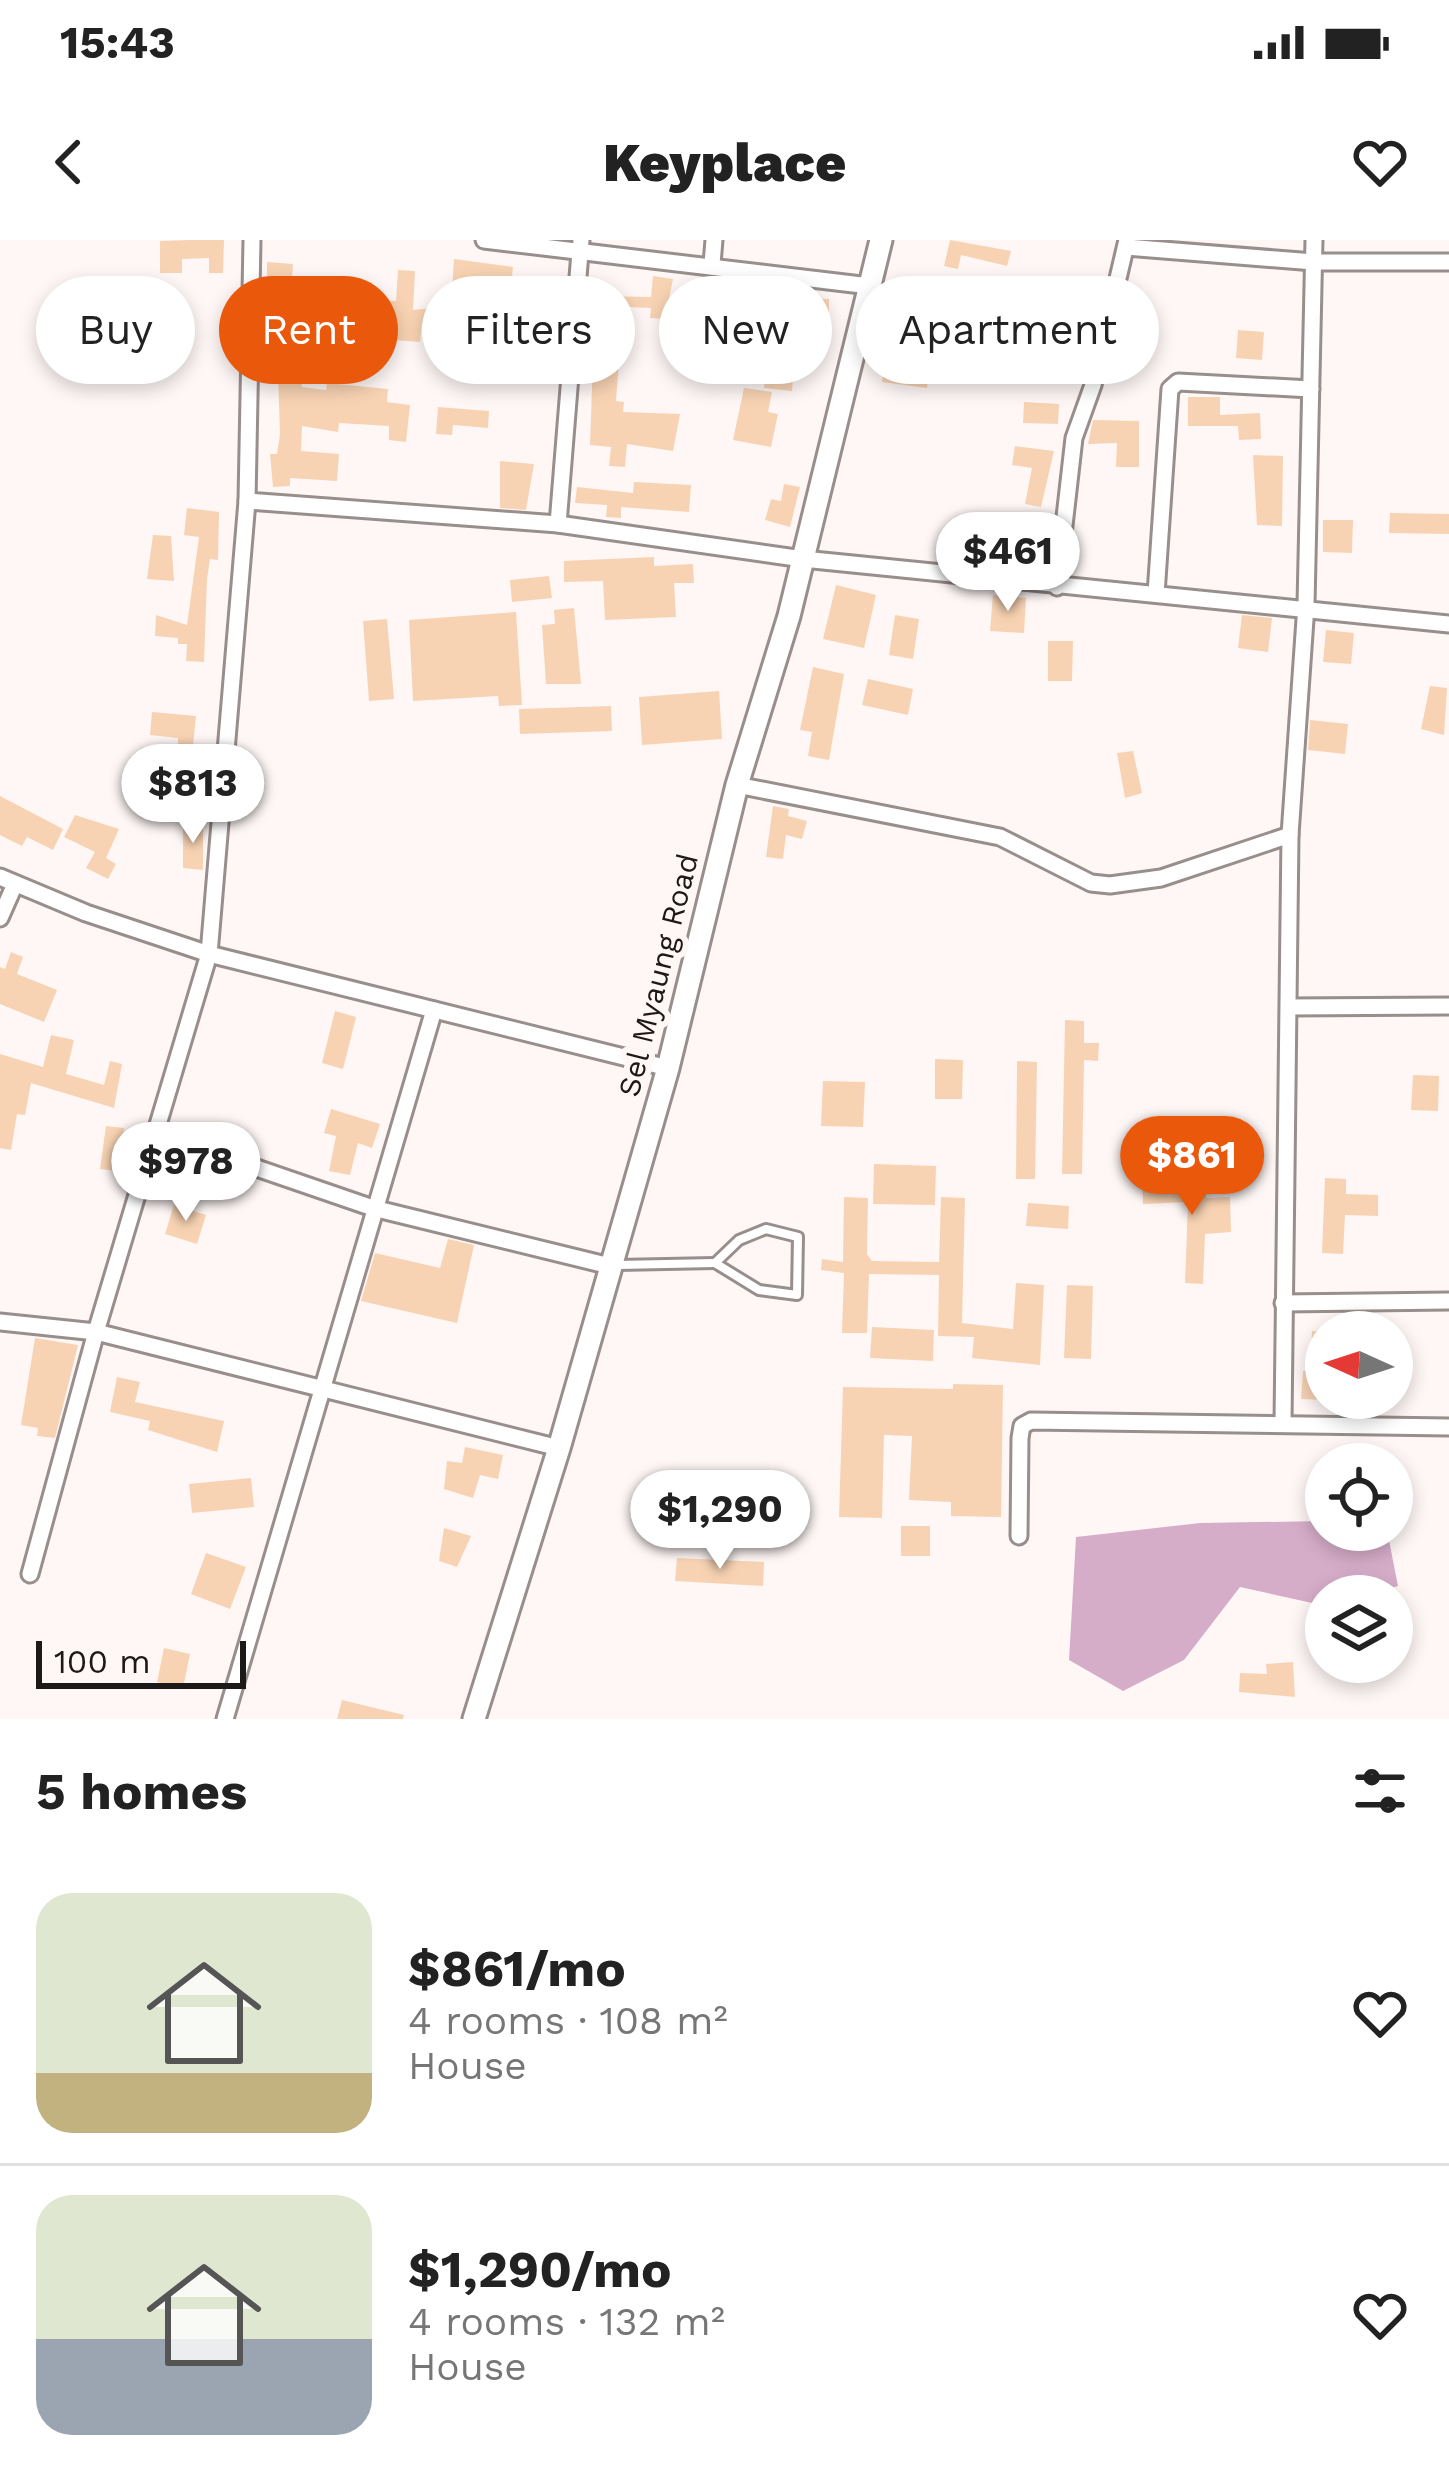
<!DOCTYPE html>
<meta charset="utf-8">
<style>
body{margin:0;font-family:"Work Sans",sans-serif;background:#f2f2f2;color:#222;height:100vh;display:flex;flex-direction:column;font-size:45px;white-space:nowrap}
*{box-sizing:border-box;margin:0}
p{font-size:39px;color:#767676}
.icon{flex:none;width:66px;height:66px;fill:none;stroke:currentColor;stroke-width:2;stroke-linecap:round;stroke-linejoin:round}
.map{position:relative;height:1479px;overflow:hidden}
.sheet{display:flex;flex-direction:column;background:#fff;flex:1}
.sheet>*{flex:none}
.hud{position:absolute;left:36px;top:36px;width:1377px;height:108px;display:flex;gap:24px}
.needle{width:78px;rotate:273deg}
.tools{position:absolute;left:1305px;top:1071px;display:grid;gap:24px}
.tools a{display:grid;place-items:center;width:108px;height:108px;border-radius:50%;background:#fff;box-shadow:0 6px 18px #0003;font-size:60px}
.scale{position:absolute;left:36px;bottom:30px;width:210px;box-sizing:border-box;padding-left:12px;border:6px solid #1d1918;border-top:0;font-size:33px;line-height:42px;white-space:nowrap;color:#1d1918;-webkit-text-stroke:9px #fef7f5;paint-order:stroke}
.price{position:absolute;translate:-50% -102px;padding:0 27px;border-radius:42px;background:#fff;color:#222;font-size:39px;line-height:78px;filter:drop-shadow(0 3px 6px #0008)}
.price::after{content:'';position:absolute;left:50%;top:72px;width:36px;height:27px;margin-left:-18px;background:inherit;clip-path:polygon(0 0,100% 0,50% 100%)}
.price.current{background:#ea580c;color:#fff}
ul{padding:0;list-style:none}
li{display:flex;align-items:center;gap:36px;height:300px;padding:0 36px}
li+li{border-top:3px solid #e0e0e0}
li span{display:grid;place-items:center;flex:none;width:336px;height:240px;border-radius:36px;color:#555}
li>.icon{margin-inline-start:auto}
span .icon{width:144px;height:144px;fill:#fffc;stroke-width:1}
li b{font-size:51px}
h2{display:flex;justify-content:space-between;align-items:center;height:144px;padding:0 36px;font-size:51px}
.pill{padding:0 42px;border-radius:54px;background:#fff;box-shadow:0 6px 18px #0003;font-size:42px;line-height:108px}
.pill.current{background:#ea580c;color:#fff}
.status{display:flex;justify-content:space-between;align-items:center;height:84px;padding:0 60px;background:#fff;direction:ltr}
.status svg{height:33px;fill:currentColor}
header{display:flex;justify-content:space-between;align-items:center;height:156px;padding:0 36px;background:#fff;font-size:54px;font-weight:800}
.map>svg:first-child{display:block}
.water{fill:#d6adc9}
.building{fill:#f8d3b3}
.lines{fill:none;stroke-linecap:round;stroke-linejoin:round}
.service-casing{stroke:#988e8b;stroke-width:14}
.minor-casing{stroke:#988e8b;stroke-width:21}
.secondary-casing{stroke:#988e8b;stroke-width:27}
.service{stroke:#fff;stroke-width:8}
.minor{stroke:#fff;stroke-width:15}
.secondary{stroke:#fff;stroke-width:21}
.labels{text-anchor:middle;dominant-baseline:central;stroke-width:12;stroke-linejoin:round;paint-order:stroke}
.street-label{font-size:30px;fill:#1d1918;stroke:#fef7f5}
</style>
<div class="status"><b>15:43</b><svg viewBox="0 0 49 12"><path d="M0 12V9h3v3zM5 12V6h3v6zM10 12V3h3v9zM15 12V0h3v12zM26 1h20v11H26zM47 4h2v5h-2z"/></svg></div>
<header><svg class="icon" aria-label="back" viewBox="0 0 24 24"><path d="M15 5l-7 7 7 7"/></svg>Keyplace<svg class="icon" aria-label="heart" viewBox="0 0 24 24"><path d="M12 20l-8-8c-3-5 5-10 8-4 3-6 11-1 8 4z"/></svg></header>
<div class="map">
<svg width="1449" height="1479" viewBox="0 0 1449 1479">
<rect width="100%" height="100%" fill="#fef7f5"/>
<polygon class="water" points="1326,1281 1326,1290 1387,1290 1398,1346 1366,1356 1326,1356 1326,1366 1240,1347 1184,1420 1123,1451 1069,1420 1076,1297 1200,1283"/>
<g class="building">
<polygon points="189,0 224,0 223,33 209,33 209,18 182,19 182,33 160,33 160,1"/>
<polygon points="950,0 1011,11 1007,26 961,15 958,29 944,26"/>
<polygon points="454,19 513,27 511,45 491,43 490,62 472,61 470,86 422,83 420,102 394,100 396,78 348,76 350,60 359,61 359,42 372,42 371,59 396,61 398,30 415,31 413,70 451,66"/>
<polygon points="267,22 293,24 290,63 296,63 296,84 267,83"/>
<polygon points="653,36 673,39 665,79 650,78 651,68 606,66 606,56 651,57"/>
<polygon points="900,41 946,53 942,69 896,58"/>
<polygon points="763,45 800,50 799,58 829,59 829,74 798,74 792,151 764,148 772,74 761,73"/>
<polygon points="87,61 122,62 122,92 87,91"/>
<polygon points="1032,69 1072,73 1069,102 1059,101 1059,116 1051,116 1048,136 1029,134"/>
<polygon points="1238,90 1264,92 1262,120 1236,118"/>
<polygon points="885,117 930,123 927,148 882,142"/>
<polygon points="593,118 619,120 616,161 624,162 623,172 680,174 673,211 627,204 625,227 609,226 611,207 590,205"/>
<polygon points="278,134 301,134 302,147 326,150 327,143 388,149 387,162 410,165 406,202 389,200 389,186 339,183 338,192 302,186 301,211 339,214 337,241 290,238 290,246 273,247 270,214 277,214 280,194"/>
<polygon points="744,148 772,152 768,172 778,174 771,207 733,200"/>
<polygon points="1188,157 1220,157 1220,175 1260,173 1261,199 1239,200 1238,186 1188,186"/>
<polygon points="1024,162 1059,164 1058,184 1023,183"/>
<polygon points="438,167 489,171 488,188 453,185 452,195 436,194"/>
<polygon points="1093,180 1139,181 1139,227 1116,227 1117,203 1088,204"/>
<polygon points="1015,206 1054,211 1041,267 1025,264 1032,228 1012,225"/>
<polygon points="1253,215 1283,216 1282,286 1257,285"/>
<polygon points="500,221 534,224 526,270 500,268"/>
<polygon points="634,242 691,245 689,272 621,267 621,278 606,277 607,265 575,263 577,247 633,253"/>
<polygon points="784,244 800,247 790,287 765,280 771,259 781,261"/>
<polygon points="187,268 219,272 218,320 210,319 207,339 204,422 186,421 187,404 178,404 178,398 155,396 156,375 187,385 199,297 184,295"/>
<polygon points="1390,273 1449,274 1449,294 1389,293"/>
<polygon points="1323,280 1353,280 1352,313 1323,312"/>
<polygon points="153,295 171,296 174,341 147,339"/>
<polygon points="654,317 654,326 693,324 694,343 674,343 676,377 605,380 603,341 564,342 564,321"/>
<polygon points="549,336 552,358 512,362 510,340"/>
<polygon points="836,345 876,355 864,408 823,399"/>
<polygon points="993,355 1026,358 1024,393 990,391"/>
<polygon points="574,368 581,444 546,444 542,385 555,384 554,370"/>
<polygon points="516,372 522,465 499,466 498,456 413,461 409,380"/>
<polygon points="895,375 919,379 913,419 889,415"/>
<polygon points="1242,375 1272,378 1268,412 1238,408"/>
<polygon points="387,379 394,459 369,461 363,381"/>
<polygon points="1326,390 1354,393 1351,424 1323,422"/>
<polygon points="1048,401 1073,401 1072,441 1048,441"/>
<polygon points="813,427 844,434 829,520 808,516 812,492 800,490"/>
<polygon points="868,439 913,449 908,475 862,465"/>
<polygon points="1430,446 1447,448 1444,495 1421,489"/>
<polygon points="719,451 722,499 642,505 639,457"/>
<polygon points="611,466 612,491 520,494 519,469"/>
<polygon points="152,472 196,476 192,516 199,516 199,533 178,532 178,498 150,495"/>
<polygon points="1310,480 1348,484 1345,514 1308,510"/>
<polygon points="1133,511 1142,553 1125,558 1117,513"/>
<polygon points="0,556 63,589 53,610 27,597 22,606 0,595"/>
<polygon points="773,566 789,569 788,576 807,581 802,599 786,595 783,619 766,617"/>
<polygon points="75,575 119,589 106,618 116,624 108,639 86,628 95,612 64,597"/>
<polygon points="183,583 203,584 203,630 183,628"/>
<polygon points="11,712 23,717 17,734 57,750 44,782 0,764 0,727 5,729"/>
<polygon points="335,771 356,777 343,829 322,823"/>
<polygon points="1065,780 1084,781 1084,803 1099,803 1098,821 1084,820 1082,934 1062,934"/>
<polygon points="51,795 74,800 66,834 104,845 110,821 122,824 114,868 31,843 25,875 17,874 11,910 0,908 0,814 43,827"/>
<polygon points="935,819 963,820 962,859 935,859"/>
<polygon points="1017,821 1037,822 1035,939 1016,939"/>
<polygon points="1413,835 1439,836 1438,871 1411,870"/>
<polygon points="823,841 865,842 863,887 821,886"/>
<polygon points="331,869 380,884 372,908 358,903 350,935 329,931 336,896 324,893"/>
<polygon points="106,886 124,888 118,931 100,929"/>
<polygon points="874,924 936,926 935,965 873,964"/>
<polygon points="1325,938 1346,939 1346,954 1378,955 1378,976 1345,975 1343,1014 1322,1013"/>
<polygon points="1187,939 1187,949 1206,949 1206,958 1230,957 1231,992 1205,994 1203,1044 1185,1043 1188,962 1143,964 1142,941"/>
<polygon points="844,957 868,958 867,1014 872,1021 939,1022 941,957 965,958 962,1083 1013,1089 1016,1043 1044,1045 1040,1125 972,1118 974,1097 938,1096 939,1035 869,1034 867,1093 842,1093 844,1033 821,1030 822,1019 843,1022"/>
<polygon points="1028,963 1069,966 1068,989 1026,986"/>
<polygon points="174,965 206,975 197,1004 165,994"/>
<polygon points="448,999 474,1005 457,1083 361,1061 375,1013 440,1028"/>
<polygon points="1067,1045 1093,1046 1091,1119 1064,1118"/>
<polygon points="872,1087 934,1090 933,1121 870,1118"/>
<polygon points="1312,1091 1326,1092 1326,1160 1301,1159 1303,1131 1310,1131"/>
<polygon points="35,1098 78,1105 55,1198 37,1196 38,1188 21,1185"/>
<polygon points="117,1137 140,1142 135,1162 224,1181 217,1212 148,1190 150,1181 110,1172"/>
<polygon points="953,1144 1003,1145 1001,1277 951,1276 951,1262 909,1260 912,1196 884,1195 882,1278 839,1277 843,1147 953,1149"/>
<polygon points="465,1207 503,1215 498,1239 480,1235 473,1258 444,1249 447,1221 462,1223"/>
<polygon points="251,1238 254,1267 192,1273 189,1244"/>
<rect x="901" y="1286" width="29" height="30"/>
<polygon points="444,1288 471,1296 457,1327 439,1321"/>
<polygon points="206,1313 246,1327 230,1369 191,1354"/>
<polygon points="677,1318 764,1322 763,1346 675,1341"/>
<polygon points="164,1408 190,1414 183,1448 157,1442"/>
<polygon points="1293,1422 1295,1457 1239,1452 1240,1433 1267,1434 1266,1424"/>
<polygon points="342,1460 404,1475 403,1479 337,1479"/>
</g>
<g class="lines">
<defs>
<g id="service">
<polygon points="766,989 798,997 797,1055 759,1050 715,1023 739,1000"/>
<polyline points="617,1025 715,1023"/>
</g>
<g id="minor">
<polyline points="484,0 870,46"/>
<polyline points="1126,7 1314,22 1449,22"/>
<polyline points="712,24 714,0"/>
<polyline points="247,261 558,284 803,319 1449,384"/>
<polyline points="558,284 581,0"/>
<polyline points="1057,347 1074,198 1093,145 1127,0"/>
<polyline points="1156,354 1170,149 1178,142 1311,149"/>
<polyline points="737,545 1000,597 1091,643 1110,645 1161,638 1290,595"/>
<polyline points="0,637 86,673 209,714 668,828"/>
<polyline points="0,678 15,644"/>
<polyline points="1289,767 1449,766"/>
<polyline points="151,902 207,911 373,968 610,1026"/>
<polyline points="1283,1063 1449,1061"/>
<polyline points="0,1082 96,1092 559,1208"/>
<polyline points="1283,1183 1290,595 1306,365 1314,0"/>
<polyline points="1019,1296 1020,1198 1022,1186 1031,1181 1449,1187"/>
<polyline points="30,1334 96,1092 209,714 247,261 252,0"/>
<polyline points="225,1479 434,770"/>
</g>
<polyline id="secondary" points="474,1479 559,1208 668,828 737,545 789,376 881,0"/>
</defs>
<use href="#service" class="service-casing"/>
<use href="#minor" class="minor-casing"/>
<use href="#secondary" class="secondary-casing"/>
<use href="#service" class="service"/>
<use href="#minor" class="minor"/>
<use href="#secondary" class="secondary"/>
</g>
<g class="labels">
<g class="street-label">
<text transform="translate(658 735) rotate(-76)">Sel Myaung Road</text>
</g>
</g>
</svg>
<div class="tools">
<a><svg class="needle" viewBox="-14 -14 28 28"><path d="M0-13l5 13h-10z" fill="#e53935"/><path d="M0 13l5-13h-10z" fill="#767676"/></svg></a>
<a><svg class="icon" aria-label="locate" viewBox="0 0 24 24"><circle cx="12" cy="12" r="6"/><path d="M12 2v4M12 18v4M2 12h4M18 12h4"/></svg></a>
<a><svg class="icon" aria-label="layers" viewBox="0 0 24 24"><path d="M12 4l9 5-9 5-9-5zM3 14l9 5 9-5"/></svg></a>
</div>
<div class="scale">100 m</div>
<b class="price" style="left:1008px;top:374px">$461</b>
<b class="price" style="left:193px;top:606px">$813</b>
<b class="price current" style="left:1192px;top:978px">$861</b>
<b class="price" style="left:186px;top:984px">$978</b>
<b class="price" style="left:720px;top:1332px">$1,290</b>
<div class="hud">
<a class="pill">Buy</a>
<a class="pill current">Rent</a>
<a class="pill">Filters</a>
<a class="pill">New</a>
<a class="pill">Apartment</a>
</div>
</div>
<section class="sheet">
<h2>5 homes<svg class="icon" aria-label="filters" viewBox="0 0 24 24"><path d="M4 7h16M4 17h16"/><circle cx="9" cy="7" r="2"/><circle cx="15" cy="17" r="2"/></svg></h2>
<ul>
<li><span style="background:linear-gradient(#dfe7d0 75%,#c2b280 0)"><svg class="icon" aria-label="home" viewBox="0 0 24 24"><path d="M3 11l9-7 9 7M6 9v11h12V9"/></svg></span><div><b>$861/mo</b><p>4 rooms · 108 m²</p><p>House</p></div><svg class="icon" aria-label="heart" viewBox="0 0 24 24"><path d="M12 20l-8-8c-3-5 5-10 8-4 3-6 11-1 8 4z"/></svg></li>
<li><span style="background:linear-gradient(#dfe7d0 60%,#9aa5b1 0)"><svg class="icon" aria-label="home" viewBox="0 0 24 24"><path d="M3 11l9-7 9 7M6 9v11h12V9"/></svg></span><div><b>$1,290/mo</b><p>4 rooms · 132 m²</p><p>House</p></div><svg class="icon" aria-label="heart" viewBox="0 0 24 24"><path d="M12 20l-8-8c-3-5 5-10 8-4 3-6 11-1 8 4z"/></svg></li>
</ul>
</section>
